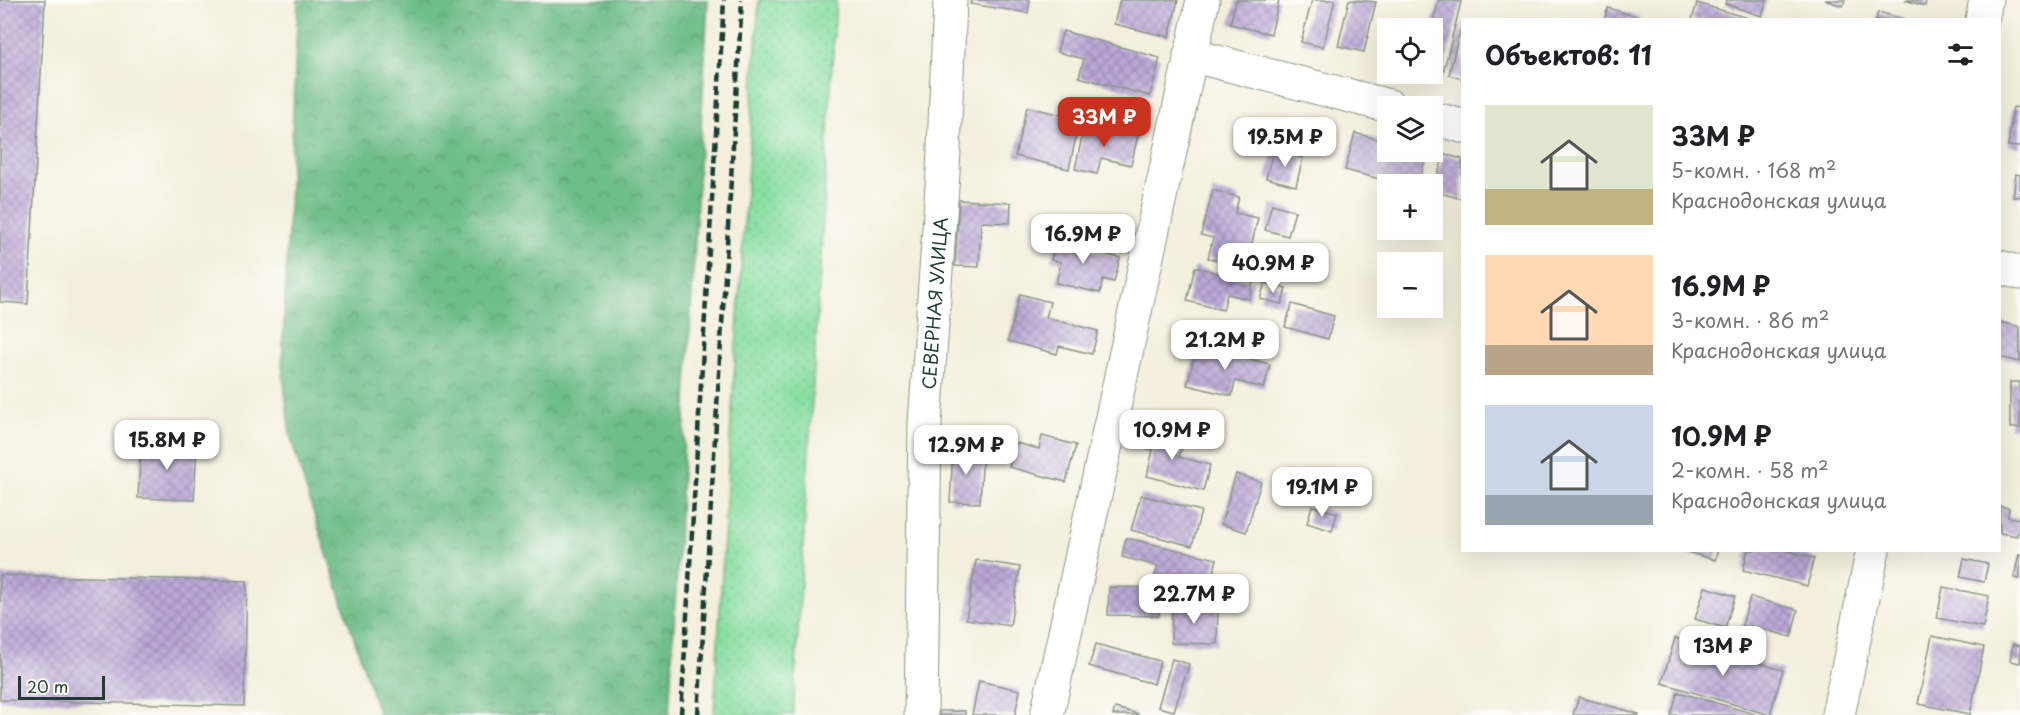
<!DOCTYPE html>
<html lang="ru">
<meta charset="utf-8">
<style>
body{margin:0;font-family:"Playpen Sans",sans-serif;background:#f6f6f6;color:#202124;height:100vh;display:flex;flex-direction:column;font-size:22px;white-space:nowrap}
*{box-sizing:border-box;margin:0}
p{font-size:20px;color:#757577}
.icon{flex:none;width:33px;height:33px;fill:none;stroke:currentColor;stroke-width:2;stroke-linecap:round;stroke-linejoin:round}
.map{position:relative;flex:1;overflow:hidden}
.drawer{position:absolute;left:1461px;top:18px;width:540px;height:534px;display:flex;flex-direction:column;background:#fff;border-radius:0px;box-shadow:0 6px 24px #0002}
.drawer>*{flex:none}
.fabs{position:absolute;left:1377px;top:18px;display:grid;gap:12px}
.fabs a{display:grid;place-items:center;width:66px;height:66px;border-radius:0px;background:#fff;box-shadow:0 6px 24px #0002;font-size:30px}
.scale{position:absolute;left:18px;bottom:15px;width:87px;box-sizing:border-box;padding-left:6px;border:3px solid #1f3d34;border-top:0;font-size:16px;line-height:21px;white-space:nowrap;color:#1f3d34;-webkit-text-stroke:4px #fdfcf7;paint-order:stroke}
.price{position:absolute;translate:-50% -51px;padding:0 14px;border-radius:12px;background:#fff;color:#222;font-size:20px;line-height:39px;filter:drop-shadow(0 2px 3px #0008)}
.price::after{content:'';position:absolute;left:50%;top:36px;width:18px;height:14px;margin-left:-9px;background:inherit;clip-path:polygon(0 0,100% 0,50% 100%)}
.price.on{background:#c8321e;color:#fff}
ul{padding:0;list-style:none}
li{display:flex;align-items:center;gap:18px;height:150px;padding:0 24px}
li span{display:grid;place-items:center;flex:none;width:168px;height:120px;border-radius:0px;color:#555}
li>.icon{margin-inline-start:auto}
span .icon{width:72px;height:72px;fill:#fffc;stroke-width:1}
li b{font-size:26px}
h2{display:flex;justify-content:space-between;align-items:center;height:72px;padding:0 24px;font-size:26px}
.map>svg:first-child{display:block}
.grass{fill:url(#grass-dots);stroke:#548e6b;stroke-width:1.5}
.forest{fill:url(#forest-crowns);stroke:#467e5e;stroke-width:1.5}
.building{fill:url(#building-cross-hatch)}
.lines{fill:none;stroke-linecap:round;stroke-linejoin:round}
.minor-casing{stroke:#899688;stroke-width:35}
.minor{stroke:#fff;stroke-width:33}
.rail{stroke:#1f3d34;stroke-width:4.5;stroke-dasharray:9 4.5;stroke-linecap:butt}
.labels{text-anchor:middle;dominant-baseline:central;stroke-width:4.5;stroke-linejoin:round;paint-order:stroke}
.street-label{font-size:18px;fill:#1f3d34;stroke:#fdfcf7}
</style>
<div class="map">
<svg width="2020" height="715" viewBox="0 0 2020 715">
<defs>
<pattern id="grass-dots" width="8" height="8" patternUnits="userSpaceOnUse" patternTransform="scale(1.5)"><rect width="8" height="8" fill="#89dfa2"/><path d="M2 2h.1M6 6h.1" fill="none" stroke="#76c08c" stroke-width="1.8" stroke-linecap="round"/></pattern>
<pattern id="forest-crowns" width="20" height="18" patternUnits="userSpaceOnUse" patternTransform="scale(1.5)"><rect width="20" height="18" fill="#6ebe88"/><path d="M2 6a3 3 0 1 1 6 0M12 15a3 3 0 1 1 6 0" fill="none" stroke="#5a9c70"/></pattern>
<pattern id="building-cross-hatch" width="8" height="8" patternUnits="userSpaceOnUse" patternTransform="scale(1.5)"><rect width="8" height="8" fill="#bca8d8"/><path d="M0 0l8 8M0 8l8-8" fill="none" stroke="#988ab0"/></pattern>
</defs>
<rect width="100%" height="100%" fill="#fdfcf7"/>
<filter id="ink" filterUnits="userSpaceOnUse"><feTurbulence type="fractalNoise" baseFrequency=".0167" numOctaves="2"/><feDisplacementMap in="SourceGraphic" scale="12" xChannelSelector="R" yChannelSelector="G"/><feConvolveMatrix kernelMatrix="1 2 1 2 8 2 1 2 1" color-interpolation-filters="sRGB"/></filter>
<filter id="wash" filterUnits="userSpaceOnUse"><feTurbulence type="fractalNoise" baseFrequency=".008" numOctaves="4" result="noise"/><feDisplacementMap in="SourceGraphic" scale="24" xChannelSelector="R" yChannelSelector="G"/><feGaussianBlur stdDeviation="1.35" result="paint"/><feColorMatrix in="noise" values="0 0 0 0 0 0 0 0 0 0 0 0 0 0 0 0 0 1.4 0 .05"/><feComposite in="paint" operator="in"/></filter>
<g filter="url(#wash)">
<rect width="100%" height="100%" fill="#f3efdc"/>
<polygon class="grass" points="759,0 836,0 793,715 714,715 728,469"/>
<polygon class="forest" points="298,0 708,0 669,715 379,715 306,489 290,434 282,366"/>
<g id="blocks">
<g class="building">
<polygon points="0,0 45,0 28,304 0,302"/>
<polygon points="971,0 1030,0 1028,13 970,4"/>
<polygon points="1120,0 1178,0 1169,37 1114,24"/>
<polygon points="1236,0 1279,0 1271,34 1230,24"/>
<polygon points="1312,0 1335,0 1323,47 1301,42"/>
<polygon points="1349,0 1376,2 1364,52 1338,46"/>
<polygon points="1439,0 1461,2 1443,73 1432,70 1431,28"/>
<polygon points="1727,0 1767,0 1762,16 1725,4"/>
<polygon points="1825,0 1845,0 1843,6"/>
<polygon points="1905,0 1926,0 1925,6"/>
<polygon points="1697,3 1751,19 1751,20 1692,20"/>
<polygon points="1608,8 1639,17 1639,20 1604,20"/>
<polygon points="1878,12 1904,19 1904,20 1876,20"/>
<polygon points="1462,22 1462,79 1449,75"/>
<polygon points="1063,31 1160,58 1150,96 1079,77 1084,59 1057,52"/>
<polygon points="1027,107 1080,119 1069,169 1015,156"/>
<polygon points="2013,107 2020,108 2020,147 2008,146"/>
<polygon points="1085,123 1138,135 1131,165 1101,158 1097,174 1075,169"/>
<polygon points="1355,133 1388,142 1388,152 1427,152 1419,184 1390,184 1391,182 1345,170"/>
<polygon points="1273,151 1303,158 1296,186 1266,178"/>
<polygon points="1444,154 1462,159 1462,199 1433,191"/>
<polygon points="2016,174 2020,175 2020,197 2013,197"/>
<polygon points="1213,190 1239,197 1235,213 1258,218 1251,247 1267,251 1262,272 1208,258 1213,238 1201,235"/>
<polygon points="959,200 1011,203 1010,223 981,222 979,267 955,266"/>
<polygon points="1272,204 1295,211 1288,236 1265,230"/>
<polygon points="1058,235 1090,243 1088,250 1120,258 1114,282 1103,279 1100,293 1056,283 1061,262 1051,260"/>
<polygon points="1195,267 1253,282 1249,299 1227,294 1223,310 1187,301"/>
<polygon points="1265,283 1286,288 1282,304 1260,299"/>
<polygon points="1020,294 1050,302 1046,318 1098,331 1092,354 1059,346 1057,354 1008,341"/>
<polygon points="1292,304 1334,316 1328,339 1285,327"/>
<polygon points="2000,322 2020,327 2020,362 2000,357"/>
<polygon points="1197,346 1270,364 1264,388 1235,381 1232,396 1187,385"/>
<rect x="2010" y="382" width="10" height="46"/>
<polygon points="1143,428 1184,439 1179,457 1210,465 1203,491 1147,476 1153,450 1138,446"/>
<polygon points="1042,436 1076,445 1066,482 1009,467 1016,443 1039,449"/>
<polygon points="141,441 197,444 194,500 138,498"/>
<polygon points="953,449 983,450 980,503 950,502"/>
<polygon points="1236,474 1261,482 1246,532 1221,524"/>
<polygon points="1141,495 1201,511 1192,546 1131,530"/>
<polygon points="1312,506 1337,513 1332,531 1307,523"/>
<polygon points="2000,506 2009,508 2008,517 2020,519 2017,536 2000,533"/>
<polygon points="1126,538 1217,559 1210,588 1155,576 1158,566 1122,557"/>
<polygon points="1680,550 1718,550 1715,560"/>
<polygon points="1748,550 1785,550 1814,558 1807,586 1743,570"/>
<polygon points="2019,554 2020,554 2020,579 2014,578"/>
<polygon points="1964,559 1988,564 1984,582 1960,577"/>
<polygon points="976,560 1020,567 1010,626 966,619"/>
<polygon points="0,575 247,581 244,706 0,700"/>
<polygon points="1109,587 1160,588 1159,616 1108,615"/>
<polygon points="1705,587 1735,596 1725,628 1695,619"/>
<polygon points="1943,587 1989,596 1983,627 1937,618"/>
<polygon points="1750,597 1798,610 1791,637 1755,627 1752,639 1739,635"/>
<polygon points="1172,606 1218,607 1217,644 1171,643"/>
<polygon points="1932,636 1984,647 1970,714 1918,704"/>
<polygon points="1675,638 1783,670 1770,715 1662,683"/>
<polygon points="1096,644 1160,661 1154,684 1089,666"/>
<polygon points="2013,644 2020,646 2020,663 2010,661"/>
<polygon points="1172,659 1189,664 1174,711 1158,707"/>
<polygon points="979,681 1020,690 1015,715 972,715"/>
<polygon points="1678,692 1755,714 1754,715 1671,715"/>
<polygon points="1579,697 1639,714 1639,715 1573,715"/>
<polygon points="1115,708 1138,714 1137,715 1113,715"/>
<rect x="939" y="711" width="26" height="4"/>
</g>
</g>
</g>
<g filter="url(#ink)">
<use href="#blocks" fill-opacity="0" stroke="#899688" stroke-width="1.5"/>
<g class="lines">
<defs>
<g id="minor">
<polyline points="1982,20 1986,0"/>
<polyline points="1190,55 1389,106"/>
<polyline points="1432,118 1462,126"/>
<polyline points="2000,267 2020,273"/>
<path id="s1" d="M921 715 925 423 943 173 950 0"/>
<polyline points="1047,715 1203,0"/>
<polyline points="1838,715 1873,550"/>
</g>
</defs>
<use href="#minor" class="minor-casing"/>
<use href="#minor" class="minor"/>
<g class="rail">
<polyline points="681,715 724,0"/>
<polyline points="698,715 742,0"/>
</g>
</g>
</g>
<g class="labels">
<g class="street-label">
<text stroke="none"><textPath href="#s1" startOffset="412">СЕВЕРНАЯ УЛИЦА</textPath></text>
</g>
</g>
</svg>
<div class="fabs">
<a><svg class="icon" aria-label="locate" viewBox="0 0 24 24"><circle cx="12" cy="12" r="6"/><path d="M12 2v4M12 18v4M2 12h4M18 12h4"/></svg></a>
<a><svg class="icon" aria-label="layers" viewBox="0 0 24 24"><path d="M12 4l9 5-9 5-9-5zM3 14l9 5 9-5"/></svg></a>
<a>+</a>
<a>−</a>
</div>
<div class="scale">20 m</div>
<b class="price on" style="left:1104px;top:148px">33M ₽</b>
<b class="price" style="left:1285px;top:168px">19.5M ₽</b>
<b class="price" style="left:1083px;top:265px">16.9M ₽</b>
<b class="price" style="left:1273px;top:294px">40.9M ₽</b>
<b class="price" style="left:1225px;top:371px">21.2M ₽</b>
<b class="price" style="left:1172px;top:461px">10.9M ₽</b>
<b class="price" style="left:167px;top:471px">15.8M ₽</b>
<b class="price" style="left:966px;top:476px">12.9M ₽</b>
<b class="price" style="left:1322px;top:518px">19.1M ₽</b>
<b class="price" style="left:1194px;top:625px">22.7M ₽</b>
<b class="price" style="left:1723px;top:677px">13M ₽</b>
<section class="drawer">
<h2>Объектов: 11<svg class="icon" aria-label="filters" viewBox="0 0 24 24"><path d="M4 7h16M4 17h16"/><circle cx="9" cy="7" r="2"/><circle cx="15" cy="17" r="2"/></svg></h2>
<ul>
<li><span style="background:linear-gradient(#dfe7d0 70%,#c2b280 0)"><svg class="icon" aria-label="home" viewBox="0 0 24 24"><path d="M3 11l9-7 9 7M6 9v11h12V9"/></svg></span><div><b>33M ₽</b><p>5-комн. · 168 m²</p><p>Краснодонская улица</p></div></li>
<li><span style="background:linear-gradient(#ffd9b3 75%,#b9a48a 0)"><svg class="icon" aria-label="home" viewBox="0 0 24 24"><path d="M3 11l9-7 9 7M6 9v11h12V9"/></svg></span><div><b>16.9M ₽</b><p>3-комн. · 86 m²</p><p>Краснодонская улица</p></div></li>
<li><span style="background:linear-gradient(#c9d6e8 75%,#9aa5b1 0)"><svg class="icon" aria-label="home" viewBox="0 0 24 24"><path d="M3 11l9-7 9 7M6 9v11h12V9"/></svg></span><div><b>10.9M ₽</b><p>2-комн. · 58 m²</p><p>Краснодонская улица</p></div></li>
</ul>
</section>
</div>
